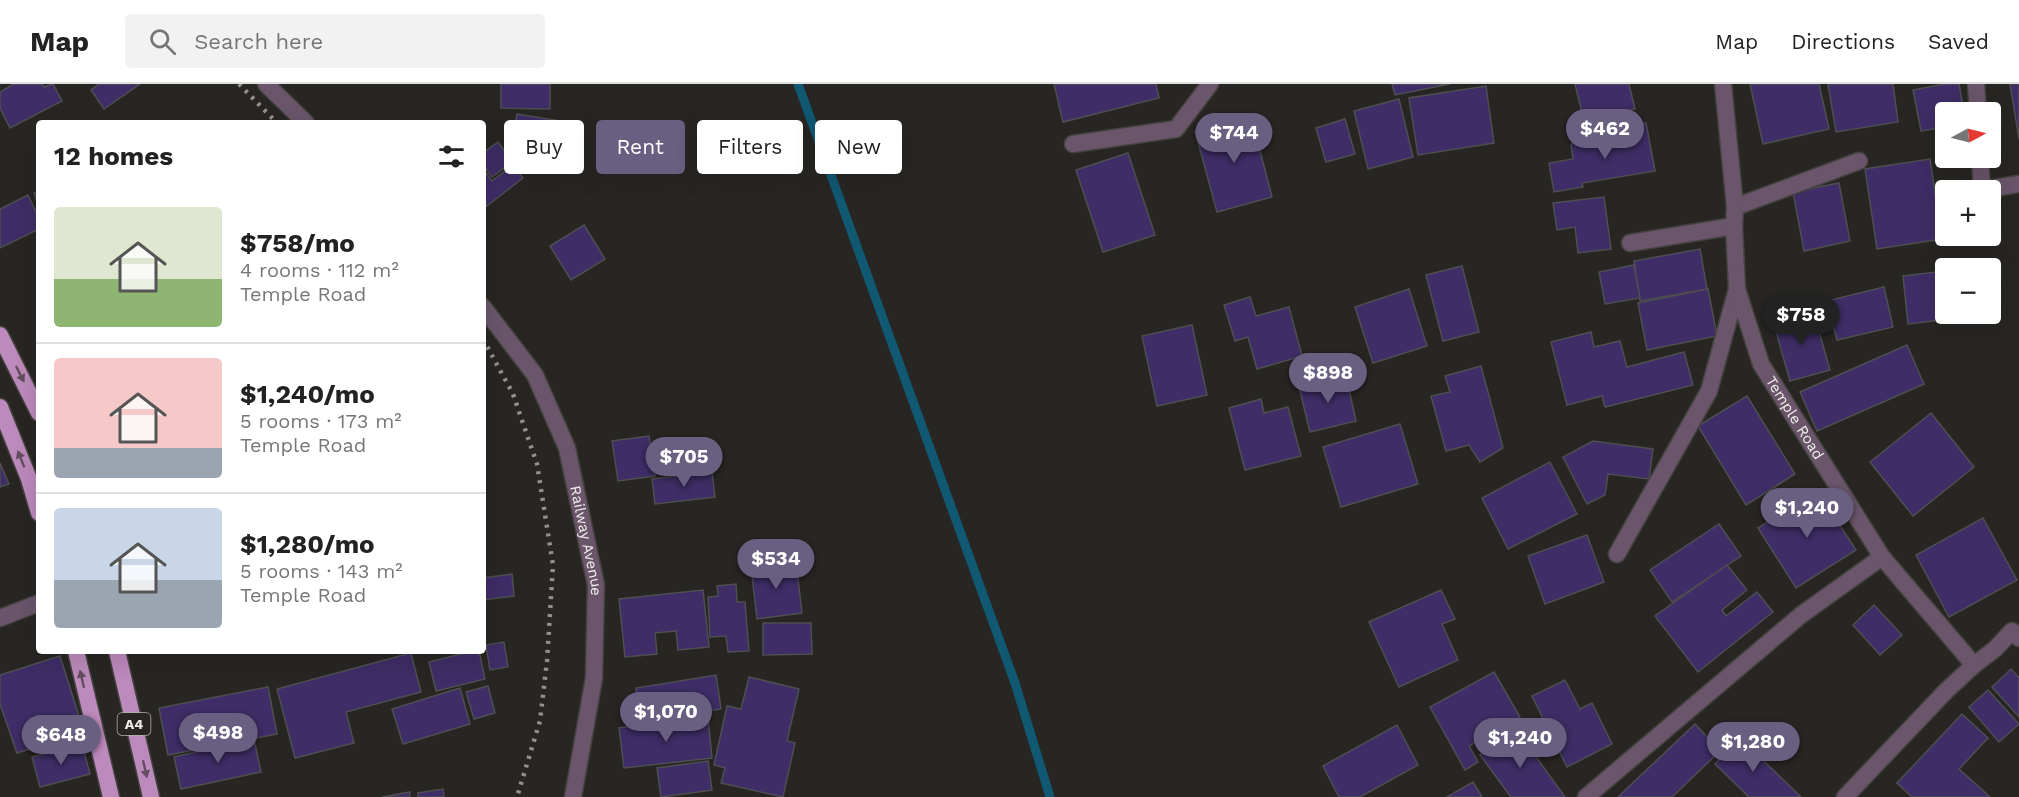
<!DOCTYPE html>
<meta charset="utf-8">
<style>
body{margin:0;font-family:"Work Sans",sans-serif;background:#f2f2f2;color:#222;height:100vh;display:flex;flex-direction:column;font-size:22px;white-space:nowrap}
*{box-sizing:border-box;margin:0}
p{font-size:20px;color:#767676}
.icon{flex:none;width:33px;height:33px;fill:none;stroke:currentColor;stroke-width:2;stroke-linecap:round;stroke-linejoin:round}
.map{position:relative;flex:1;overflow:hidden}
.side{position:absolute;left:36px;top:36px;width:450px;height:534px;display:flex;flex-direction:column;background:#fff;border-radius:6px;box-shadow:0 6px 24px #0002}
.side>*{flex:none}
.banner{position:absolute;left:504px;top:36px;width:570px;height:54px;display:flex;gap:12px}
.needle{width:39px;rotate:83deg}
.controls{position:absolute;left:1935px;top:18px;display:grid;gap:12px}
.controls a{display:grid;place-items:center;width:66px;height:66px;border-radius:6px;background:#fff;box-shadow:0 6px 24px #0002;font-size:30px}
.price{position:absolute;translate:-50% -51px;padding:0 14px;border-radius:21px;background:#685f81;color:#fff;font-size:20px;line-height:39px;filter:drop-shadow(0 2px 3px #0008)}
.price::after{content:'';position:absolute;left:50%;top:36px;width:18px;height:14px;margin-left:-9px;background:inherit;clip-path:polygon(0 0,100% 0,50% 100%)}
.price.current{background:#222;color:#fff}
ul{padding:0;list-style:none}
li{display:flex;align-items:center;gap:18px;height:150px;padding:0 18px}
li+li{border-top:2px solid #e0e0e0}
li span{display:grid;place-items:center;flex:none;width:168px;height:120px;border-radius:6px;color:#555}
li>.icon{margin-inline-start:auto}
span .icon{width:72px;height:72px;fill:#fffc;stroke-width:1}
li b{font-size:26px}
h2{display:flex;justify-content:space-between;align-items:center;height:72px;padding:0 18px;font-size:26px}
.chip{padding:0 21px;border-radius:6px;background:#fff;box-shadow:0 6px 24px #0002;font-size:21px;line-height:54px}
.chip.current{background:#685f81;color:#fff}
header{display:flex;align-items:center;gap:36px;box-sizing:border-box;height:84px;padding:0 30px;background:#fff;border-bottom:2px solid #e0e0e0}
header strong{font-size:28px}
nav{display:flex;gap:33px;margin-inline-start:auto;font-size:21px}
.search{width:420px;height:54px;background:#f2f2f2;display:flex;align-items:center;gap:15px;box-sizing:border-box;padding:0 21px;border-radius:6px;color:#767676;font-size:22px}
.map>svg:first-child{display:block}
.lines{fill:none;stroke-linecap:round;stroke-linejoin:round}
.stream{stroke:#115872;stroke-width:9}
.building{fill:#3e2d66;stroke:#4f4e52;stroke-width:1.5}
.service-casing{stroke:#44423f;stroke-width:19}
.minor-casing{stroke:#44423f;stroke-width:19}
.tertiary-casing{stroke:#44423f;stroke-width:19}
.trunk-casing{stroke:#44423f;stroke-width:19}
.service{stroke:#6a556a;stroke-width:16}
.minor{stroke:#6a556a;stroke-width:16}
.tertiary{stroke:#6a556a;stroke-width:16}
.trunk{stroke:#bc8abc;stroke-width:16}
.rail{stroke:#93918e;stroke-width:4.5;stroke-dasharray:3 6;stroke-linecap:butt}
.oneway{fill:#634e60}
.labels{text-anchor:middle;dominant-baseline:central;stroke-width:4.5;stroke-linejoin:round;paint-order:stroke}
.shield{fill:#282623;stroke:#b3b2af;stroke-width:1.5}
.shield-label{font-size:14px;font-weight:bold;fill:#efeeeb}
.street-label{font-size:15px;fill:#efeeeb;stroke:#282623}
</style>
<header>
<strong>Map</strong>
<div class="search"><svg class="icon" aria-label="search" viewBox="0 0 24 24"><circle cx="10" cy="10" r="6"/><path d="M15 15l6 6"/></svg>Search here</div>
<nav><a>Map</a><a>Directions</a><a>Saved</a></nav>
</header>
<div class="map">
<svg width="2019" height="713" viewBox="0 0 2019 713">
<rect width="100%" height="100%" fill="#282623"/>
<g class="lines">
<polyline class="stream" points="798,0 1015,599 1050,713"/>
</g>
<g class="building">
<polygon points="14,0 42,0 44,3 53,0 62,17 10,44 0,24 0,8"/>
<polygon points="99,0 140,0 104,25 91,6"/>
<polygon points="501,0 550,0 550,25 501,24"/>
<polygon points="1054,0 1156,0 1159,14 1063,38"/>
<polygon points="1392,0 1450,0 1395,11"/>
<polygon points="1575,0 1629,0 1635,25 1584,37"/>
<polygon points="1750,0 1819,0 1829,45 1763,60"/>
<polygon points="1828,0 1893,0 1898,38 1836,48"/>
<polygon points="1945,0 1959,0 1964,28 1946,28 1946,43 1921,47 1913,6"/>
<polygon points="2010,0 2019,0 2019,55"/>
<polygon points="1486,2 1494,59 1418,71 1409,14"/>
<polygon points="1399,15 1413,73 1368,85 1354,27"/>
<polygon points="517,30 567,38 561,76 511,68"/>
<polygon points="1251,32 1272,113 1217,128 1195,47"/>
<polygon points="1345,35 1355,70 1326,78 1316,44"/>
<polygon points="1646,39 1655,87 1582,99 1583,103 1554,108 1549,79 1573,75 1571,60 1627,50 1625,43"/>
<polygon points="498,58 512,78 492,93 483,81 483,69"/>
<polygon points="1128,69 1155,151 1103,168 1076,86"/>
<polygon points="1930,75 1942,155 1877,165 1865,85"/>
<polygon points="513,81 523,94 483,125 483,85 492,97"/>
<polygon points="1839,99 1850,157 1804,167 1793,108"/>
<polygon points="39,107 39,123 34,109"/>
<polygon points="28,111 39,135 39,145 0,164 0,125"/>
<polygon points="1604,113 1611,165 1578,169 1575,143 1557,146 1553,119"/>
<polygon points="584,141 605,175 571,196 550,162"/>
<polygon points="1700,165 1707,205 1640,217 1634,177"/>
<polygon points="1634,181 1640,214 1605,220 1599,188"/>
<polygon points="1462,182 1479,248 1443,257 1426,191"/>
<polygon points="1936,188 1941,236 1908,240 1903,192"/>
<polygon points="1884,203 1893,243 1837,256 1827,217"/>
<polygon points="1409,205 1427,262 1373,279 1355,223"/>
<polygon points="1708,205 1717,252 1647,266 1638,219"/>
<polygon points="1250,213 1256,232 1289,223 1302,272 1257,285 1248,253 1235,257 1224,221"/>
<polygon points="1813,226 1830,286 1790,297 1773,237"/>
<polygon points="1192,241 1207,311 1157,322 1142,252"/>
<polygon points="1591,248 1594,263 1620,257 1627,283 1684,268 1693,301 1605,323 1602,312 1567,321 1551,258"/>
<polygon points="1907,261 1924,300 1817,347 1800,308"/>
<polygon points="1481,282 1503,364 1480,378 1469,361 1446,367 1431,312 1450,308 1445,292"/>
<polygon points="1346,292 1356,337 1310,348 1299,303"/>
<polygon points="1747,312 1795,390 1746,421 1698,342"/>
<polygon points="1261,315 1264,329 1288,323 1301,372 1245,386 1229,324"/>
<polygon points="1931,329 1974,383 1913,432 1870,378"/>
<polygon points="1400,340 1418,400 1341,423 1323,363"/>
<polygon points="649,352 655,392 618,397 612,357"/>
<polygon points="1593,357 1653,365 1649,395 1608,390 1605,411 1587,420 1563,373"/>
<polygon points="1550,378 1577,430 1508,465 1482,414"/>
<polygon points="0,379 9,400 0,403"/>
<polygon points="712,388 715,413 655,420 652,395"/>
<polygon points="1817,406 1856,466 1796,504 1758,444"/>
<polygon points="1983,434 2017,496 1949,533 1916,471"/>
<polygon points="1719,440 1741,472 1672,518 1650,486"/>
<polygon points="1587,451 1604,498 1545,520 1528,472"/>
<polygon points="796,478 802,529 757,535 751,483"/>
<polygon points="1727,481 1747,506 1722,526 1726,532 1757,508 1773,528 1698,588 1655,532"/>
<polygon points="512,490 514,512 483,516 483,494"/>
<polygon points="736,500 737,518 745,518 749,567 728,568 726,552 710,553 708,513 718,512 717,502"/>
<polygon points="703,506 709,563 678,566 676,547 655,549 657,570 625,573 619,515"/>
<polygon points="1441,506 1455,535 1442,540 1458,576 1399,603 1369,538"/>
<polygon points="1874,521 1902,551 1880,571 1853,541"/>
<polygon points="763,539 811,539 812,570 763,571"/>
<polygon points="504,558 508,583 490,586 486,561"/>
<polygon points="473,567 479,567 485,595 436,607 429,578"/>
<polygon points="411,569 421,608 346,628 354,659 295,674 277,605"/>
<polygon points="60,572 84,648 17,669 0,620 0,591"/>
<polygon points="2011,585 2019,594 2019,633 1992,603"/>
<polygon points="1494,588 1520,633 1469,662 1478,678 1465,686 1430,623"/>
<polygon points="716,591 721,625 658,636 656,627 640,629 636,604"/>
<polygon points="749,593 799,605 787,657 795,659 783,713 721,699 725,684 714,681 727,622 741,625"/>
<polygon points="1565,596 1580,625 1592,619 1612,660 1567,683 1532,612"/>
<polygon points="488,602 495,629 474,635 466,608"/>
<polygon points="268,603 277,650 168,671 159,624"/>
<polygon points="460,604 470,640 403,660 392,625"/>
<polygon points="1988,606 2019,640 1999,658 1969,623"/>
<polygon points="1962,630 1988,654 1959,685 1990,713 1912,713 1897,699"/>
<polygon points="708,633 712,674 624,684 619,644"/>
<polygon points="1695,640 1720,667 1672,713 1618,713"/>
<polygon points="1397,641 1418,681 1360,713 1339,713 1323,682"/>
<polygon points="1516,645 1565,713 1511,713 1480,671"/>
<polygon points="1740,654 1801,713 1749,713 1715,680"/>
<polygon points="254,655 261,688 181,705 174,673"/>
<polygon points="82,660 90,690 40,703 32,673"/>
<polygon points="708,677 712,706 661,713 657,684"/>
<polygon points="1473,698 1482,713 1447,713"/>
<polygon points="443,705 444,713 418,713 418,709"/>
<polygon points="410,708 410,713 382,713"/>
</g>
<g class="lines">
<defs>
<polyline id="service" points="1630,159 1734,142"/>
<g id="minor">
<polyline points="266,0 306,39"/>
<polyline points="1976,0 1978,28"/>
<polyline points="1073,60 1176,45 1210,0"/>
<polyline points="1980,74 1982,106 2019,100"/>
<polyline points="1735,123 1859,77"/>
<path id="s1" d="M483 223 535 291 567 364 596 501 594 594 573 713"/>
<polyline points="1617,470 1709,307 1737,205"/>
<polyline points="0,534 39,519"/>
<polyline points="1974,581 1995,565 2012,547 2019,554"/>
<polyline points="1586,713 1801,531 1882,473"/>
</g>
<g id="tertiary">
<path id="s2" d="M1723 0 1735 123 1734 142 1737 205 1761 280 1882 473 1974 581 1946 607 1845 713"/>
</g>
<g id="trunk">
<polyline points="0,251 39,329"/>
<polyline points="0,323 29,395 39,429"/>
<polyline points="76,567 111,713"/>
<polyline points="117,567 151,713"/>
</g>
</defs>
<use href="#service" class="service-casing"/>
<use href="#minor" class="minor-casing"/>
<use href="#tertiary" class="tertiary-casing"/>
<use href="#trunk" class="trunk-casing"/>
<use href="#service" class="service"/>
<use href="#minor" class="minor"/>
<use href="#tertiary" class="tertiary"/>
<use href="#trunk" class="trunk"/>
<g class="rail">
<polyline points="239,0 277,39"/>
<polyline points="483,255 513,310 537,380 553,481 547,577 540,637 517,713"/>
</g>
</g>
<defs><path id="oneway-solid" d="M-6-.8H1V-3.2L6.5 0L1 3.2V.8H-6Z" transform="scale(1.5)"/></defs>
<g class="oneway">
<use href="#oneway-solid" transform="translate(20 290) rotate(63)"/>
<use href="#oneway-solid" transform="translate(21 375) rotate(-112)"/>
<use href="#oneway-solid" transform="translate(82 595) rotate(-103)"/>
<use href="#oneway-solid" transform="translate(145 685) rotate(77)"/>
</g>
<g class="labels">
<rect class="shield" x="117.5" y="629" width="33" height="22" rx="4.5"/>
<g class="shield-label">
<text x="134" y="640">A4</text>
</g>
<g class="street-label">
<text stroke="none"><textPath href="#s2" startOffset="348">Temple Road</textPath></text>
<text stroke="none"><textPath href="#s1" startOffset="260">Railway Avenue</textPath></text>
</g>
</g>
</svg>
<div class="controls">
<a><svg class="needle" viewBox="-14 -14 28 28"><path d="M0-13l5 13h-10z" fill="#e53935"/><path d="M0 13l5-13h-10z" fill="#767676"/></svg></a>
<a>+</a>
<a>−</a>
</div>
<b class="price" style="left:1605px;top:76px">$462</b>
<b class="price" style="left:1234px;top:80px">$744</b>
<b class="price current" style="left:1801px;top:262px">$758</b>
<b class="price" style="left:1328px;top:320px">$898</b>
<b class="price" style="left:684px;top:404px">$705</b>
<b class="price" style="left:1807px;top:455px">$1,240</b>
<b class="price" style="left:776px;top:506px">$534</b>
<b class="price" style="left:666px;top:659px">$1,070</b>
<b class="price" style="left:218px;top:680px">$498</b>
<b class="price" style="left:61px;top:682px">$648</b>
<b class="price" style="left:1520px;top:685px">$1,240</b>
<b class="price" style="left:1753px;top:689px">$1,280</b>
<div class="banner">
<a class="chip">Buy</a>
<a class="chip current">Rent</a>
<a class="chip">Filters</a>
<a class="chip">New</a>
</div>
<section class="side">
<h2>12 homes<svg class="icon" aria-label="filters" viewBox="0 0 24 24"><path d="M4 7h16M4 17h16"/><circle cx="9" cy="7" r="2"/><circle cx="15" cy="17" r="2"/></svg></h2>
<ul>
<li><span style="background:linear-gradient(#dfe7d0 60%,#8fb573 0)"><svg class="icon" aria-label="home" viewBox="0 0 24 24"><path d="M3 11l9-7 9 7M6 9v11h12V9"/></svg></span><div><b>$758/mo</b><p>4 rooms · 112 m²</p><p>Temple Road</p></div></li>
<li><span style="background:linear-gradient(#f6c9c9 75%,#9aa5b1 0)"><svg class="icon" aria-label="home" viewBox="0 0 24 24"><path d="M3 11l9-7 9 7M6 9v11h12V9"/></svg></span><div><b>$1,240/mo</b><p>5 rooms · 173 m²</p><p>Temple Road</p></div></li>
<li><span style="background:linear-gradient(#c9d6e8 60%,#9aa5b1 0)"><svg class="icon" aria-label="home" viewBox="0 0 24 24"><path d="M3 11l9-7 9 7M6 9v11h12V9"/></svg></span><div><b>$1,280/mo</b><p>5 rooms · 143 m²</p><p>Temple Road</p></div></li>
</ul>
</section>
</div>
